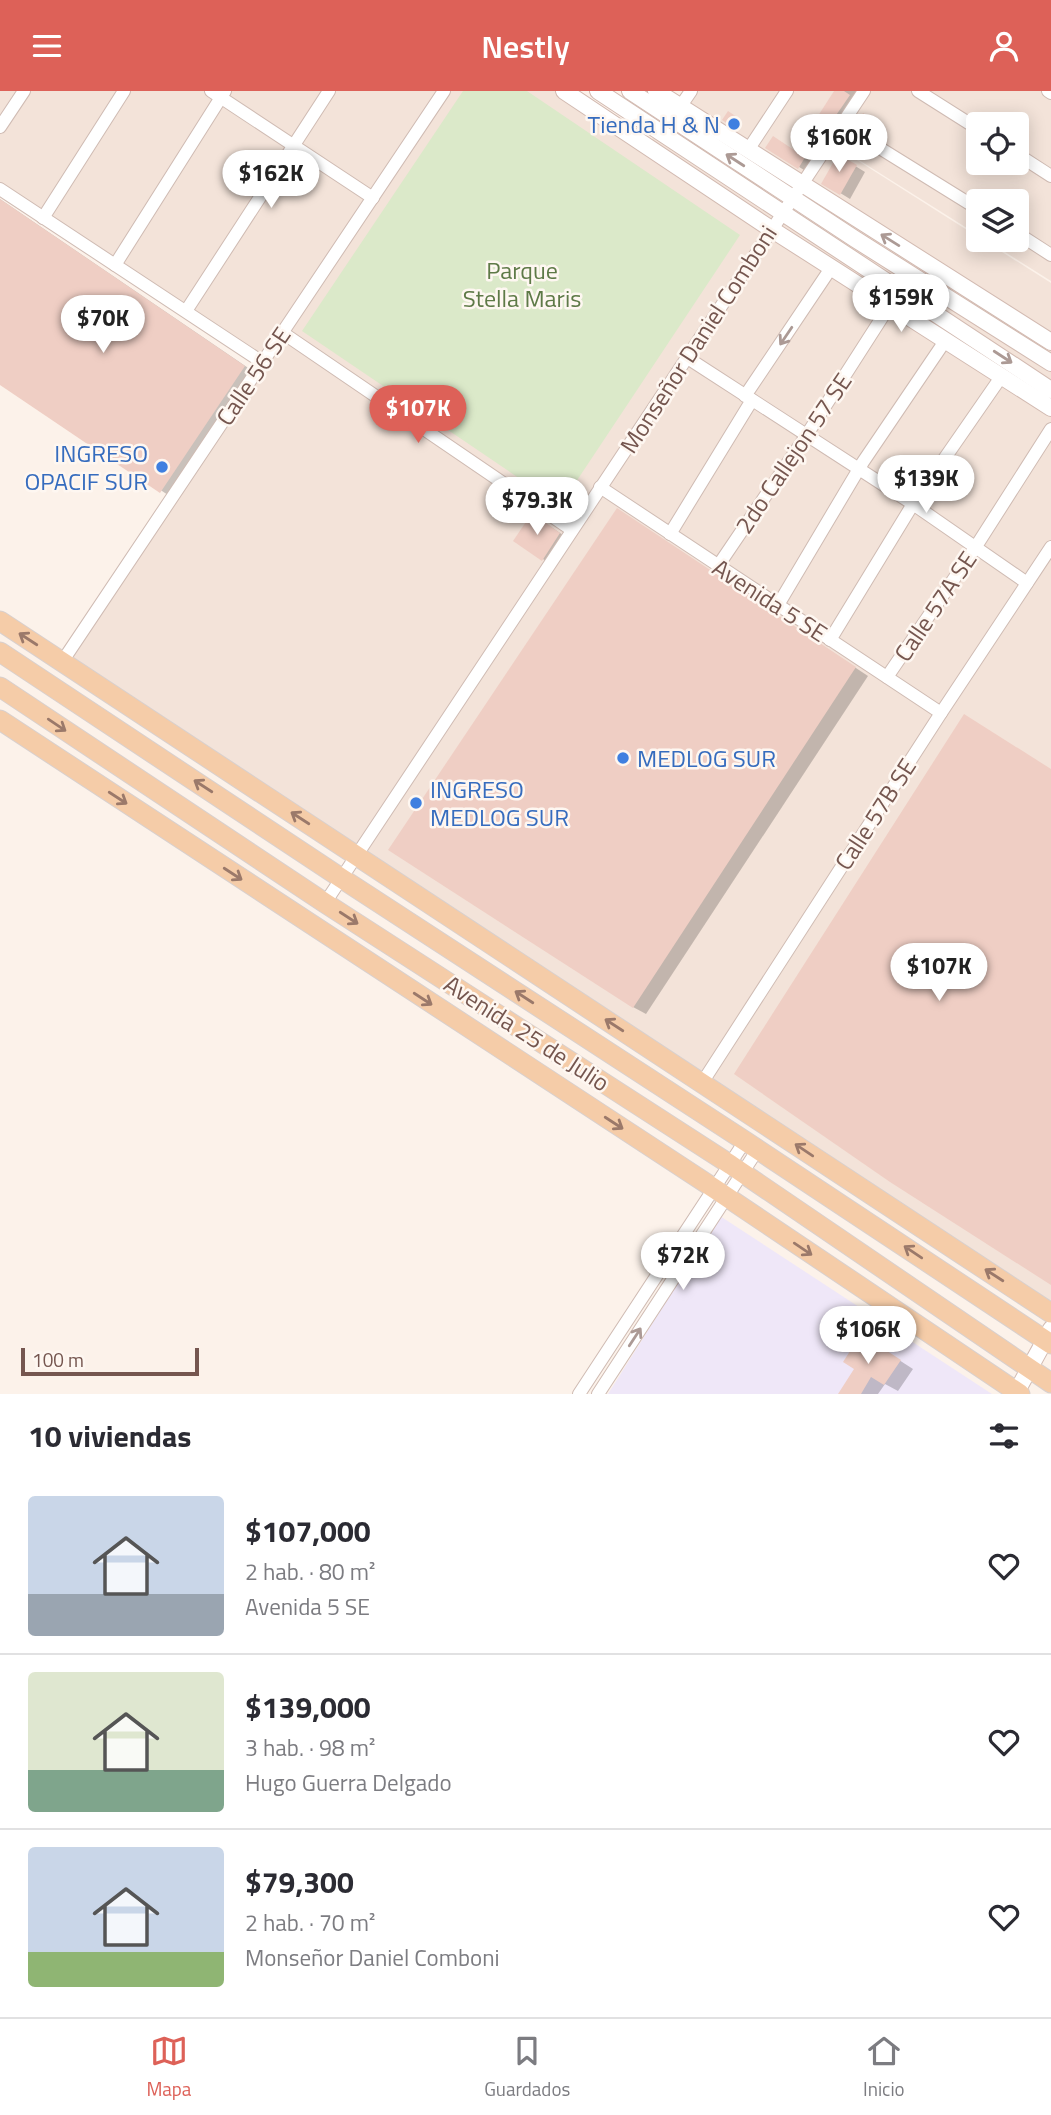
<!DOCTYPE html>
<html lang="es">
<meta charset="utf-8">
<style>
body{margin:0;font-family:"Titillium Web",sans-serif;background:#f7f7f7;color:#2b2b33;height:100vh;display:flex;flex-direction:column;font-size:26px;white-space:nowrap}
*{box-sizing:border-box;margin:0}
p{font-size:23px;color:#7c7c81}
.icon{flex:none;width:38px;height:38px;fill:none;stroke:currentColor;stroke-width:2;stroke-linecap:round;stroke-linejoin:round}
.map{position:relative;height:1303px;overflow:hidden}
.side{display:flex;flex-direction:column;background:#fff;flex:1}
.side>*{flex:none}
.buttons{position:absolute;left:966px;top:21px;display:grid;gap:14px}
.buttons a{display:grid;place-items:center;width:63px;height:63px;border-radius:7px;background:#fff;box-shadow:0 4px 18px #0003;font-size:35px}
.scale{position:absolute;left:21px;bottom:18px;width:178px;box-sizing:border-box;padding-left:7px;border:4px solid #75564f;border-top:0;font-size:19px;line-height:24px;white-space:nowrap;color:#75564f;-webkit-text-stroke:5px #fef7f1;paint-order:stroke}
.price{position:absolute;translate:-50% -60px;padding:0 16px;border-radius:24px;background:#fff;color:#222;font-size:23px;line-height:46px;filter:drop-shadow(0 2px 4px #0008)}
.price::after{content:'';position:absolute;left:50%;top:42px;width:21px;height:16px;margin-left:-10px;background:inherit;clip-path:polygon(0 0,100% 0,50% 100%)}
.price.active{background:#dd6158;color:#fff}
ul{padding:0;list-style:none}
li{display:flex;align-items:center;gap:21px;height:175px;padding:0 28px}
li+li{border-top:2px solid #e1e1e2}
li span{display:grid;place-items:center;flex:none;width:196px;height:140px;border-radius:7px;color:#555}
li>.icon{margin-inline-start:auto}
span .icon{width:84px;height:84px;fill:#fffc;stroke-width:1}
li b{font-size:30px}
h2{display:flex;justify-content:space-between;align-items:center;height:84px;padding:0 28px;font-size:30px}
header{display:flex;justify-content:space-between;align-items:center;height:91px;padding:0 28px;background:#dd6158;color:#fff;font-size:32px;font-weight:600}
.dock{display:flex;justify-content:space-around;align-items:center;height:98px;border-top:2px solid #e1e1e2;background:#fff;font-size:19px;color:#7c7c81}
.dock a{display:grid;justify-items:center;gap:4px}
.dock .active{color:#dd6158}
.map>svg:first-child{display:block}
.residential{fill:#f3e3d9;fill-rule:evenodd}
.education{fill:#efe7f8}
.green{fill:#dbe9c9}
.shadow{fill:#0003}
.building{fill:#efcec4}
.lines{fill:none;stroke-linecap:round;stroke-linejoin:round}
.minor-casing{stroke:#cfbbb3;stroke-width:14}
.secondary-casing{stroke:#d2bab1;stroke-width:18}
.primary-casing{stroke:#d8d0ce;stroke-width:21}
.minor{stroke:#fff;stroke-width:12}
.secondary{stroke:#fff;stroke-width:16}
.primary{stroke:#f5cca8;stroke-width:19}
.oneway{stroke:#ac9a95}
.oneway2{stroke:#9b796a}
.shop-dot{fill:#3f7fe0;stroke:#fef7f1;stroke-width:2.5}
.labels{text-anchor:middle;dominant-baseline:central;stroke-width:5;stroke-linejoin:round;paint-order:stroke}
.shop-label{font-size:24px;fill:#366cbe;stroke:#fef7f1;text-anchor:end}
.park-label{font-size:24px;fill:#5e7a47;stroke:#fef7f1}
.street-label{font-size:24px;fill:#75564f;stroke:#fef7f1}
</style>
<header><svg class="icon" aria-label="menu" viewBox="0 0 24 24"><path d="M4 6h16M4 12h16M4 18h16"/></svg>Nestly<svg class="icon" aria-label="person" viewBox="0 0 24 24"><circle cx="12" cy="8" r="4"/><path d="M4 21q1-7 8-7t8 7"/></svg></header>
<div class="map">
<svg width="1051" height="1303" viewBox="0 0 1051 1303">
<rect width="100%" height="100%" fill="#fcf2ea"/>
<g class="residential">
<polygon points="0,0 19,0 0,29"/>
<polygon points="28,0 441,0 263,265 0,91 0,43"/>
<polygon points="448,0 559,0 646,57 684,0 858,0 357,758 66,570"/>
<path d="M866 0H1051V190L986 149H1017V110H978V144L832 52ZM978 33H1017V72H978Z"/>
<polygon points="830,52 978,146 978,149 983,149 1051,192 1051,456 702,982 364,762"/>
<polygon points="1051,464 1051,1216 712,989"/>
</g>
<polygon class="education" points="720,1125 992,1303 608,1303"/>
<polygon class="green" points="463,0 527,0 740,144 560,415 302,240"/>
<g class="shadow">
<polygon points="836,0 858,0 836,34 820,24"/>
<polygon points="864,24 882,35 877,43 859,32"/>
<polygon points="767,56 798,63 800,60 811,68 804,79"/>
<polygon points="839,65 865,81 850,108 824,92"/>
<polygon points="0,108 257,283 174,408 0,292"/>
<polygon points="630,427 868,585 646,923 633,916"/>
<polygon points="542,430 569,448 552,474 543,468"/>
<polygon points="874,1253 913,1278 898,1300 885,1293 878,1303 848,1303 842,1299"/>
</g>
<g class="building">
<polygon points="834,0 844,0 850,4 830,33 818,25"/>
<polygon points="728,20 740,28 734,37 722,29"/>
<polygon points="863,22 877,30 870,41 857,33"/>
<polygon points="773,45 797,61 799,58 807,63 798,78 765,57"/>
<polygon points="838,63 857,74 840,104 821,93"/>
<polygon points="0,108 245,275 160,402 0,294"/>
<polygon points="617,417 856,576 633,917 388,759"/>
<polygon points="532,422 560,442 542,470 513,450"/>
<polygon points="964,623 1051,678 1051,1194 890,1091 734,983"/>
<polygon points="861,1243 901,1269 884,1294 871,1286 861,1303 838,1303 854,1278 843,1271"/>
</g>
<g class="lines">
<defs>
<g id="minor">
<polyline points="211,0 373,107"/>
<polyline points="918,0 978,38"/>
<polyline points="1048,0 1051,2"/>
<polyline points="680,16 691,0"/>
<polyline points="841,33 978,118"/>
<polyline points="0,36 24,0"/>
<polyline points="748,59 787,0"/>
<polyline points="1017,63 1051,85"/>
<polyline points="0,98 262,271"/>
<polyline points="43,127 124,0"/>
<polyline points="1017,142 1051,164"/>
<polyline points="115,174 225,0"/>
<polyline points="186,220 329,0"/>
<polyline points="283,242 572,439"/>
<polyline points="686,266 913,413 1027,492"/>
<polyline points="745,305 831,177"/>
<polyline points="600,396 941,622"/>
<polyline points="670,443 752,309"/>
<polyline points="718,475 806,345 890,214"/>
<polyline points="778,514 863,371 945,250"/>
<polyline points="830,549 913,413 1001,286"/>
<polyline points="62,571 444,0"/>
<polyline points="887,586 975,457 1051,338"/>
<polyline points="325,812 864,0"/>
<polyline points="702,992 941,622 1051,456"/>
<polyline points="579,1303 745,1050"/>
<polyline points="598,1303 758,1058"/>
</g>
<g id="secondary">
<polyline points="564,0 771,138 1051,317"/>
<polyline points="598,0 1051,299"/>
<polyline points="630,0 855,148 1051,272"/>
<polyline points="656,0 1051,251"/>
<polyline points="1017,1300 1051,1238"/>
</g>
<g id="primary">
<polyline points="0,530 1051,1222"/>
<polyline points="0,561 341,787 745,1050 1051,1253"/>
<polyline points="0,596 325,812 731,1074 1051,1292"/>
<polyline points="0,629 715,1098 1020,1303"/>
</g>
</defs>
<use href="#minor" class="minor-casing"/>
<use href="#secondary" class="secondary-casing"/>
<use href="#primary" class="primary-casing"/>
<use href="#minor" class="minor"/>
<use href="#secondary" class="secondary"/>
<use href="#primary" class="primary"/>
</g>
<defs><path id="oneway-shaft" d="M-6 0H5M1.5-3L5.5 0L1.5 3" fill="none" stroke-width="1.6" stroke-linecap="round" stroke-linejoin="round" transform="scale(1.75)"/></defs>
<g class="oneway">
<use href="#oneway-shaft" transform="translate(735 69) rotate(-147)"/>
<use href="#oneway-shaft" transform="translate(890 149) rotate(-148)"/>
<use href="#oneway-shaft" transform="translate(786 245) rotate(124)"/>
<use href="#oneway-shaft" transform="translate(1003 266) rotate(33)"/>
<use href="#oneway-shaft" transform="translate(635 1246) rotate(-57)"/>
</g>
<g class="oneway2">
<use href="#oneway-shaft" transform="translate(28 548) rotate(-147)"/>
<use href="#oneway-shaft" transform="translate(57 634) rotate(34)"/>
<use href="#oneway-shaft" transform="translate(203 695) rotate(-147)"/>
<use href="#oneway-shaft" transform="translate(118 707) rotate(33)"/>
<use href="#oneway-shaft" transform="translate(300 727) rotate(-147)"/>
<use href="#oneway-shaft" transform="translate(233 783) rotate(33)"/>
<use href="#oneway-shaft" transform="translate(349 827) rotate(33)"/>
<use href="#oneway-shaft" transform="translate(524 906) rotate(-147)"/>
<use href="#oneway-shaft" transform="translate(423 908) rotate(33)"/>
<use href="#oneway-shaft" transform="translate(614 934) rotate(-147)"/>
<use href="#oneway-shaft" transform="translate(614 1032) rotate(33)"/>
<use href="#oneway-shaft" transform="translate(804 1059) rotate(-146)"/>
<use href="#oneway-shaft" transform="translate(803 1158) rotate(34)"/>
<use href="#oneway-shaft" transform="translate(913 1161) rotate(-146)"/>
<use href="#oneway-shaft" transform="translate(994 1184) rotate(-147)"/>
</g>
<g class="shop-dot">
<circle cx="734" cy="33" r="7"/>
<circle cx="162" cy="376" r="7"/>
<circle cx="623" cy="667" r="7"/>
<circle cx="416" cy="712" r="7"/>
</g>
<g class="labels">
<g class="shop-label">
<text x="720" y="33">Tienda H &amp; N</text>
<text x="148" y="362">INGRESO<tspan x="148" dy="28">OPACIF SUR</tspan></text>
<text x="637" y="667" text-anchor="start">MEDLOG SUR</text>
<text x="430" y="698" text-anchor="start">INGRESO<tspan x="430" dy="28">MEDLOG SUR</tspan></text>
</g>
<g class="park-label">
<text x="522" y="179">Parque<tspan x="522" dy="28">Stella Maris</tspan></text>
</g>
<g class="street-label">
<text transform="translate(698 248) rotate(-57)">Monseñor Daniel Comboni</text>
<text transform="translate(253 285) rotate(-56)">Calle 56 SE</text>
<text transform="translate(793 362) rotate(-56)">2do Callejon 57 SE</text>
<text transform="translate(770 509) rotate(33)">Avenida 5 SE</text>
<text transform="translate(935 515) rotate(-56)">Calle 57A SE</text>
<text transform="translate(875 723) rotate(-57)">Calle 57B SE</text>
<text transform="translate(527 942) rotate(33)">Avenida 25 de Julio</text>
</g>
</g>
</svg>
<div class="buttons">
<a><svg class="icon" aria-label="locate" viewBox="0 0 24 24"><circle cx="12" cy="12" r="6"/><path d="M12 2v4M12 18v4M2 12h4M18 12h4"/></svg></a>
<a><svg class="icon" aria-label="layers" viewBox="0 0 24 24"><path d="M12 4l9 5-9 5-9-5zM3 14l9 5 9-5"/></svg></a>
</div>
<div class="scale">100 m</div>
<b class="price" style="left:839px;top:83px">$160K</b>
<b class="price" style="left:271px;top:119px">$162K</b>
<b class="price" style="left:901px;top:243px">$159K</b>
<b class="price" style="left:103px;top:264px">$70K</b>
<b class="price active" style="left:418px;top:354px">$107K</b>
<b class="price" style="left:926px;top:424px">$139K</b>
<b class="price" style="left:537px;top:446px">$79.3K</b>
<b class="price" style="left:939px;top:912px">$107K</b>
<b class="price" style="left:683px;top:1201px">$72K</b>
<b class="price" style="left:868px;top:1275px">$106K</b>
</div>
<section class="side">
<h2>10 viviendas<svg class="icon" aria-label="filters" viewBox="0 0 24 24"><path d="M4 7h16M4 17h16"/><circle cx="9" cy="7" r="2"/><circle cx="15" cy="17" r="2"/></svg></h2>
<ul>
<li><span style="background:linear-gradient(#c9d6e8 70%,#9aa5b1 0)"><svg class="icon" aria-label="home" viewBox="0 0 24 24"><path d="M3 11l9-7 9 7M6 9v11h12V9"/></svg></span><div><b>$107,000</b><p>2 hab. · 80 m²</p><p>Avenida 5 SE</p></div><svg class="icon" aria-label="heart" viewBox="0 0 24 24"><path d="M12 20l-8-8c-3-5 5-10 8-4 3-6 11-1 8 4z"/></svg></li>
<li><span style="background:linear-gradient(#dfe7d0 70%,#7fa58c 0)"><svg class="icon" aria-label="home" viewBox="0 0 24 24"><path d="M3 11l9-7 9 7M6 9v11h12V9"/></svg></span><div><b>$139,000</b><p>3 hab. · 98 m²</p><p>Hugo Guerra Delgado</p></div><svg class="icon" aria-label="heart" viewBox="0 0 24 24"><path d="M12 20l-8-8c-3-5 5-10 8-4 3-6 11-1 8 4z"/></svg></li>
<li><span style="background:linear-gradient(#c9d6e8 75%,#8fb573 0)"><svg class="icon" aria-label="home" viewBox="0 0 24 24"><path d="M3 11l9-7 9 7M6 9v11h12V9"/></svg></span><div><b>$79,300</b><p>2 hab. · 70 m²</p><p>Monseñor Daniel Comboni</p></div><svg class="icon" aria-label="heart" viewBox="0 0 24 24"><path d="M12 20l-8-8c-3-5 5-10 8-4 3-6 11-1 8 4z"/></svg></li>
</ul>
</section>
<nav class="dock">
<a class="active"><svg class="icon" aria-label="map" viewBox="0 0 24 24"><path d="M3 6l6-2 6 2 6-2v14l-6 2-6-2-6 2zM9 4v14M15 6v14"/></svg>Mapa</a>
<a><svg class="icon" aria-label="saved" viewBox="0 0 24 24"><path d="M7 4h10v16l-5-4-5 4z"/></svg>Guardados</a>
<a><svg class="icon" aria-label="home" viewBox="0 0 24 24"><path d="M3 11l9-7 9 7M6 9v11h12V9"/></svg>Inicio</a>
</nav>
